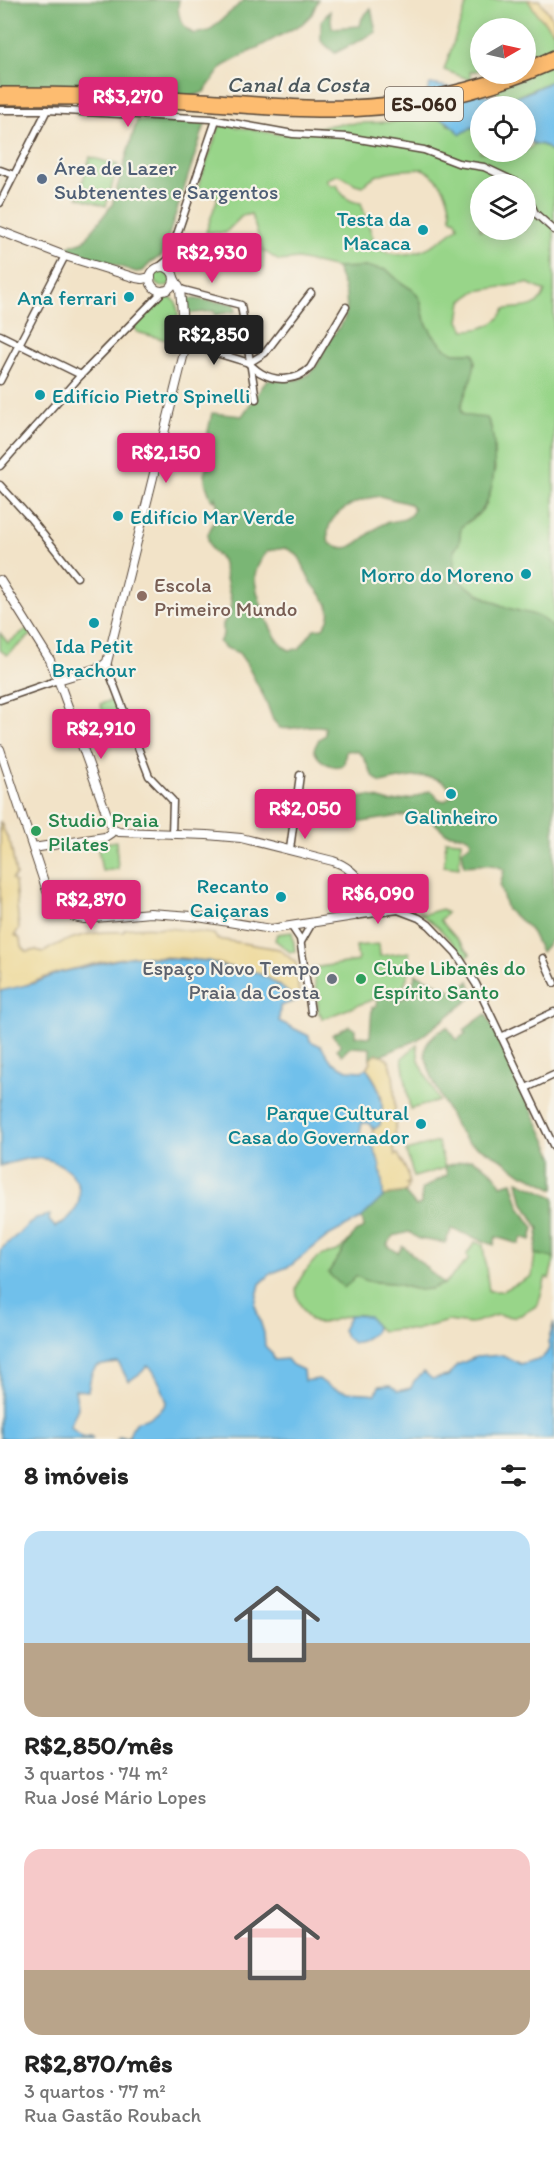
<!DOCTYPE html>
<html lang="pt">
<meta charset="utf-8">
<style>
body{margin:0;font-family:Itim,sans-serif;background:#f6f6f6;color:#222;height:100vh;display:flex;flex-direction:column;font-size:22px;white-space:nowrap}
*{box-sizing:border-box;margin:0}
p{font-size:20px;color:#767676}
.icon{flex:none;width:33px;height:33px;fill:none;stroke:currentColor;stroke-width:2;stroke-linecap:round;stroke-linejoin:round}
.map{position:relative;height:1439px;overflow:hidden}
.sheet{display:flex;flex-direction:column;background:#fff;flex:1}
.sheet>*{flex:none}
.needle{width:39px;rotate:81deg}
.buttons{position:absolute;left:470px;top:18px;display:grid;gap:12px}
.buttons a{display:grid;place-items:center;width:66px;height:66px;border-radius:50%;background:#fff;box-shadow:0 3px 15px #0003;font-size:30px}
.price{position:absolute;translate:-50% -51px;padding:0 14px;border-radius:6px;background:#db2777;color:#fff;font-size:20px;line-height:39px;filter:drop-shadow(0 2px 3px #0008)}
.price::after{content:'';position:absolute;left:50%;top:36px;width:18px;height:14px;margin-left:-9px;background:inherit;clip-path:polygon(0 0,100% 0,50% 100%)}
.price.current{background:#222;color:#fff}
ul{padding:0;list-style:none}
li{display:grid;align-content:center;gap:12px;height:318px;padding:0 24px}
li span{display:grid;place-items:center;height:186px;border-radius:18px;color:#555}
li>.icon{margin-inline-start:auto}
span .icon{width:108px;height:108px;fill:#fffc;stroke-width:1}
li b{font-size:26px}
h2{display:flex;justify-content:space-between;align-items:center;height:72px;padding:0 24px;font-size:26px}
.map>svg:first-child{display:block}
.green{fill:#98d589;stroke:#6a8054;stroke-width:1.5;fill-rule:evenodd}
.forest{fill:#7ab675;stroke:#5a704a;stroke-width:1.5;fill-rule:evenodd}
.sand{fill:#eeda9e;stroke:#94825e;stroke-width:1.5}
.water{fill:#70c0eb;stroke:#567584;stroke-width:1.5}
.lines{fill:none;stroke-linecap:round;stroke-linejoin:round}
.minor-casing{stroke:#564638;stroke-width:9}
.tertiary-casing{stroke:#564638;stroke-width:10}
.primary-casing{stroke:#564638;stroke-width:12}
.minor{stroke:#fff;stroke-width:6}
.tertiary{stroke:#fff;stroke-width:8}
.primary{stroke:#fdbc70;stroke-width:9}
.service-dot{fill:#5c6f8a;stroke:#f7f3e8;stroke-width:2}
.culture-dot{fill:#0f9aa8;stroke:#f7f3e8;stroke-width:2}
.education-dot{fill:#8d6e63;stroke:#f7f3e8;stroke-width:2}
.leisure-dot{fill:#2e9e5b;stroke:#f7f3e8;stroke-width:2}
.worship-dot{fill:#6b7280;stroke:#f7f3e8;stroke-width:2}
.labels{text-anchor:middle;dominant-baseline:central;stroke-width:4.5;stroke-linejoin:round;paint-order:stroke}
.shield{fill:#f7f3e8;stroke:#73665b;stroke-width:1.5}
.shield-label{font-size:20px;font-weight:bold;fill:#3b2a1e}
.service-label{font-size:21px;fill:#4e5e75;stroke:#f7f3e8;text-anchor:start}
.culture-label{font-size:21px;fill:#0d838f;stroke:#f7f3e8;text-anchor:end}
.education-label{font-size:21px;fill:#785e54;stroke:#f7f3e8;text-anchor:start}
.leisure-label{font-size:21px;fill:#27864d;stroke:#f7f3e8;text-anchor:start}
.worship-label{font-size:21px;fill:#5b616d;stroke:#f7f3e8;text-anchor:end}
.water-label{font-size:22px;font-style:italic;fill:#4b575c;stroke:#f7f3e8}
</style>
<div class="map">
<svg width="554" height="1439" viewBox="0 0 554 1439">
<rect width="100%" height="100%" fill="#f7f3e8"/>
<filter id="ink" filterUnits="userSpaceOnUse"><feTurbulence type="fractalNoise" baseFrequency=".0167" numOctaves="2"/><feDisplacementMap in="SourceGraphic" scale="12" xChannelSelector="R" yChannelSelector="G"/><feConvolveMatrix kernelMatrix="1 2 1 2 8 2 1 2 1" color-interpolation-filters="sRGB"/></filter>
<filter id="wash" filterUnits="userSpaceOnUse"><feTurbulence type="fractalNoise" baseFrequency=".008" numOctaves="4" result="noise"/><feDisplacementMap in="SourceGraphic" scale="24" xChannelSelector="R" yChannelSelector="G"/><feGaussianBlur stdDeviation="1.35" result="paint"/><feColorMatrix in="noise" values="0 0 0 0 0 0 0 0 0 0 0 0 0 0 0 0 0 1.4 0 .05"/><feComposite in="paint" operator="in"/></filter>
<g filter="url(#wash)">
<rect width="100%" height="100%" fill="#f2e3c8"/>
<g class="green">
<polygon points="468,0 528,0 538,15 554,32 554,49 544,54 552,70 554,70 554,80 513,98 498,97 494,74 525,74 525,28 480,28 480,70 470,72 471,80 444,70"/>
<path d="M431 114 446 121 448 125 480 129V152H525V149H529L534 144 543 145 554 154V629C539 614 526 614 508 608 491 602 468 589 455 577L454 551 459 543 461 527 477 516 486 505 495 469 491 426 462 414 461 407 474 367 475 361 473 353H454L445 348 433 335 425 321 420 299 413 290 400 282 387 270 368 267 337 268 298 259 279 261 264 251 263 269H253V251L263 250 251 214 242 216 225 233 206 232 218 197 197 190 220 124 278 134 337 124 392 122ZM423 169C442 179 451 197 451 218L456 220 458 227C434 247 406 265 376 247L361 203C349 202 341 196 337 184L332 186 327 182V179L337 175 342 176 355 184 363 186C376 169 403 170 423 169ZM480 184H525V230H480ZM527 283 545 291C540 310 521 307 505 309 497 326 481 330 464 330L459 321 462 301 476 291Z"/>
<polygon points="90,157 118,165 106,206 78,197"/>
<circle cx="163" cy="278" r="9"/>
<polygon points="165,296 173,299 177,304 181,344 137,332 134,326"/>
<polygon points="27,629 31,635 7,655 0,650 0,633 8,643"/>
<polygon points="115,699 128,732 114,738 100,704"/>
<polygon points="446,840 461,841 459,868 444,866"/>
<polygon points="116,841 118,869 102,871 97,844"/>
<polygon points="442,909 447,913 440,920 470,954 466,958 438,927 418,912 425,914"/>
<polygon points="292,932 295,951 290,952 275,940 277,934"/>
<polygon points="379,944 380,956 409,952 409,972 403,988 322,1019 321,1014 319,1014 313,968 358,961 356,946"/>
<polygon points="417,1045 419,1061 439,1101 410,1109 402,1058"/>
<polygon points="438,1142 445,1168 414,1177 406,1151"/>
<path d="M351 1238 329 1273 356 1275 372 1282 392 1283 413 1289H430L444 1284 468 1260 467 1254 475 1242 483 1245 489 1291H503L532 1276 535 1254 554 1258V1260L549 1279 546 1277 538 1305 521 1315 513 1317 497 1315 470 1324 448 1321 415 1330 398 1329 382 1331C373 1327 372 1316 361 1315 348 1313 333 1322 320 1323 314 1324 309 1319 306 1314 289 1290 296 1283 313 1262 319 1254 328 1254 337 1251 343 1248 347 1243 351 1238Z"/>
</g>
<g class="forest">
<path d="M0 0H179C176 14 181 27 194 34L209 31 244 0H318L312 14 302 24 223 66 204 92 187 99 0 95Z"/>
<polygon points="371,8 376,32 335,53 321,41 321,21 330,11 332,28 360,26 362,18"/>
<polygon points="137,120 206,121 162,256 151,262 143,271 136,272 63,248 84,241 112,205"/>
<path d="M368 267 387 270 400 282 413 290 420 299 425 321 433 335 445 348 454 353H473C480 367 464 392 461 407L462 414C471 418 478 416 487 418 498 437 496 486 485 505 480 515 469 520 461 527L459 543 454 551 455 577C468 589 492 602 508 608 530 615 535 610 554 629V937L541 952 532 933 525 924 507 910 500 886 504 870C494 862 477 865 464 866L462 850 470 844 471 841 468 837 446 833 431 820 413 814 362 822C348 822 337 817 340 801L369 796 390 802 413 798 429 791 433 792 438 799 445 801 453 794C442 767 402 778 381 783 363 773 370 746 346 751L344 764C334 771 317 761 314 749L319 739 325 735V727C307 723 295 731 280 728L273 720 266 701 246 663 239 653 224 647 219 642 223 635V624L230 612 231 601 222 560 211 549 208 540V534L219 511 215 497 214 501 211 499 206 485 204 474 211 456 206 440 212 413 242 416 267 380C279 379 294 383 304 377 319 369 320 356 327 344 332 335 342 326 345 317 350 301 343 282 336 268ZM380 496 410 504 414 509C408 524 395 518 383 524 372 530 361 542 352 546 346 550 335 546 329 543 321 514 357 499 380 496ZM285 548C303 555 301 563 308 577 317 595 341 606 323 628L314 629 299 649C298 649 291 650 290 650 273 646 254 591 255 576 256 566 262 559 267 551Z"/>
<polygon points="187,298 235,304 236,311 215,315 214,311 189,314"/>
<path d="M416 974 457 993 469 981 472 991 471 998 417 1040 382 1055 377 1054 370 1059V1048L350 1047 342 1055 337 1049 341 1044 332 1035 349 1026 355 1030V1036L370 1037 372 1007 376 1006 377 999 395 992 398 1000C411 997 412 985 416 974Z"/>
<path d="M486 1014 554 1157V1189L527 1175H523L498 1157 468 1142 457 1129C449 1113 420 1061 426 1046 429 1037 439 1032 447 1027L457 1040 466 1033 464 1030Z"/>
<path d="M471 1159C485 1165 494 1171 501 1185L512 1182 520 1208 534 1228 531 1240 522 1237 519 1244 496 1237 494 1245 452 1229 445 1243 419 1239 409 1232 393 1236 387 1245 398 1253 403 1246 444 1284 430 1289 419 1290 392 1283 367 1281 356 1276 344 1288 328 1273 355 1232 364 1228 363 1221 360 1219 383 1197 390 1194 405 1193 416 1206 421 1204 422 1189 447 1175 445 1166Z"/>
<polygon points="518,1181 554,1197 554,1258 535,1254 539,1229 522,1200"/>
</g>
<g class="sand">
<polygon points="528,0 539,0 554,20 554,32 538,15"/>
<path d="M0 821 11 846 16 875 12 879 15 882 19 928 15 935 20 939 21 946 27 952 36 950 43 952C68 937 93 930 123 932L125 929C155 925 184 930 214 934L217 939 279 949 296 963 299 994 295 1001 291 1000C286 983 255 972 238 969 228 967 217 962 207 961 176 957 142 954 111 960 94 963 78 968 61 972 40 977 22 990 0 991Z"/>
<path d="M377 1054C382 1055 386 1057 389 1061 397 1073 394 1128 396 1146L393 1147 395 1155 398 1154 408 1174 409 1183 406 1184 409 1185 406 1192 390 1194 383 1197 378 1158 369 1138 371 1137 374 1139 372 1127 374 1129C389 1106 382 1088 366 1068L371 1062 370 1059Z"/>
</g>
<g class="water">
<path d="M554 80V154L543 145 532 143 525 130V106H480V129L472 127 461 134 446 121 431 114 425 97 430 84C451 86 499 101 515 97 528 94 542 85 554 80Z"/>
<path d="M133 956 209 961 221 966 255 972 268 978 289 993 291 1000 295 1001 280 1006 279 1021 309 1036 310 1041 321 1046 332 1062 347 1070 362 1071 366 1068C379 1085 386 1104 380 1125L374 1129 368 1123H362L360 1132 361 1143H363L369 1138C379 1156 383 1177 383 1197L360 1219 328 1236 290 1266 272 1273 260 1284 255 1305 264 1333 265 1346 272 1353 274 1360 287 1359 292 1365 303 1370 304 1381 319 1379C339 1396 352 1391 376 1394L379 1386 391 1385 398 1391 411 1388 414 1381 424 1372 432 1379 448 1376 457 1365 476 1357 503 1355 520 1364 542 1358 550 1349 548 1342 554 1322V1439H117L120 1436 124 1437 129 1436 132 1427 138 1421C145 1421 164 1410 166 1403 167 1397 154 1369 148 1365L142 1372 129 1381C123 1375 124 1369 118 1363 91 1366 93 1365 88 1391L75 1390 78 1408 70 1426 83 1437 91 1436 93 1439H0V1250L36 1218 50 1215 49 1220 55 1227C97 1207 81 1161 37 1158 26 1157 11 1163 0 1166V991L35 983 58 973Z"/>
<polygon points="350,1315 369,1316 376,1327 374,1333 361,1341 353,1343 346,1337 342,1330"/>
</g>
</g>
<g filter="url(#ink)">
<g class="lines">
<defs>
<g id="minor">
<polyline points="0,110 47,110 211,119 293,134 347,137 424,150 458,163 484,167 520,184"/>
<polyline points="0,170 14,175"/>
<polyline points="525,191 535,213 554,230"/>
<polyline points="0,203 47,110"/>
<polyline points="158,268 169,259"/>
<polyline points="172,273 169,258 216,120"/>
<polyline points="180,289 241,305 256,399"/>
<polyline points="0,335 81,375"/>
<path d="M186 345C205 349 227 356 246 362 251 364 255 370 261 373 276 382 297 381 310 368L346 307"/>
<polyline points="249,363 265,353 311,293"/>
<polyline points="0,381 65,256"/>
<polyline points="0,466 81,375 164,290"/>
<polyline points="0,485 30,518 77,577"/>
<polyline points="107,662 109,672 149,776 173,801 172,834"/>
<polyline points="0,700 58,680"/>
<polyline points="290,849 300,775"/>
<polyline points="359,878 398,910 419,918 429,925 456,953 476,984 554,1147"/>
<polyline points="354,916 398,910"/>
<polyline points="292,927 300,939 311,1012"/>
<polyline points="301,942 312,923"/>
<polyline points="543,958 554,983"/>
<polyline points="501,1037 554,1012"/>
<polyline points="526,1088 554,1075"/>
</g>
<g id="tertiary">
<polyline points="0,231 65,256 136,278 142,279 151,277"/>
<circle cx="162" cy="279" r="12"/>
<polyline points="0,580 50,660 62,690 112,829"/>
<polyline points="58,680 101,667 107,662 185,349 180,289 174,278"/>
<path d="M0 749 47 891C55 906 66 917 84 919L150 913 192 916 271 929 354 916C380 898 356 868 333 861L241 838 207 835 119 832 112 829"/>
<polyline points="33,848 105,837 111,833 112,829"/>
</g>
<g id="primary">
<polyline points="525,68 554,55"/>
<path d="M0 92C62 92 125 93 186 97 241 100 296 107 350 105 405 103 458 92 510 74"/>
<path d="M0 100C62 99 125 100 187 104 236 107 284 113 333 112 409 112 484 95 554 64"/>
</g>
</defs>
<use href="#minor" class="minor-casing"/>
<use href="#tertiary" class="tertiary-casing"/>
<use href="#primary" class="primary-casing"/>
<use href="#minor" class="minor"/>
<use href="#tertiary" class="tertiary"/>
<use href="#primary" class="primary"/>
</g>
</g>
<circle class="service-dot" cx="42" cy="179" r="6"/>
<g class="culture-dot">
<circle cx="423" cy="230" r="6"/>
<circle cx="129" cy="297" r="6"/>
<circle cx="40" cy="395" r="6"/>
<circle cx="118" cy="516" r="6"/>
<circle cx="526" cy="574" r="6"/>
<circle cx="94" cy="623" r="6"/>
<circle cx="451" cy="794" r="6"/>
<circle cx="281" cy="897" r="6"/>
<circle cx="421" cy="1124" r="6"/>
</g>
<circle class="education-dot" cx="142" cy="596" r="6"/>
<g class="leisure-dot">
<circle cx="36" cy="831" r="6"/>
<circle cx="361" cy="979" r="6"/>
</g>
<circle class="worship-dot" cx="332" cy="979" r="6"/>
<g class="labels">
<rect class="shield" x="385" y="87" width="78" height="34" rx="4.5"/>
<g class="shield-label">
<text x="424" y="104">ES-060</text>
</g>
<g class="service-label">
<text x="54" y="167">Área de Lazer<tspan x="54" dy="24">Subtenentes e Sargentos</tspan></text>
</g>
<g class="culture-label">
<text x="411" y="218">Testa da<tspan x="411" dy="24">Macaca</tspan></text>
<text x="117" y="297">Ana ferrari</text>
<text x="52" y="395" text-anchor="start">Edifício Pietro Spinelli</text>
<text x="130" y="516" text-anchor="start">Edifício Mar Verde</text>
<text x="514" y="574">Morro do Moreno</text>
<text x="94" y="645" text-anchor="middle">Ida Petit<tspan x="94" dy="24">Brachour</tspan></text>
<text x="451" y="816" text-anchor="middle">Galinheiro</text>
<text x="269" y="885">Recanto<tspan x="269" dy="24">Caiçaras</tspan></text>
<text x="409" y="1112">Parque Cultural<tspan x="409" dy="24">Casa do Governador</tspan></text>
</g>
<g class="education-label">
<text x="154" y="584">Escola<tspan x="154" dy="24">Primeiro Mundo</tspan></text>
</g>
<g class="leisure-label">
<text x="48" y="819">Studio Praia<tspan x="48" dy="24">Pilates</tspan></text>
<text x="373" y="967">Clube Libanês do<tspan x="373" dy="24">Espírito Santo</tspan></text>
</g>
<g class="worship-label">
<text x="320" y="967">Espaço Novo Tempo<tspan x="320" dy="24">Praia da Costa</tspan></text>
</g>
<g class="water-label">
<text x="298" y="84">Canal da Costa</text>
</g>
</g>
</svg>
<div class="buttons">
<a><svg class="needle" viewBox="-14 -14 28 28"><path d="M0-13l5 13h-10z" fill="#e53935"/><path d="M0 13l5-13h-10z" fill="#767676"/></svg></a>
<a><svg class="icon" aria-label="locate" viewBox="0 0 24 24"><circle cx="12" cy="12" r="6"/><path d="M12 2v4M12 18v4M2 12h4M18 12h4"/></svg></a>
<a><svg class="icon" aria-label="layers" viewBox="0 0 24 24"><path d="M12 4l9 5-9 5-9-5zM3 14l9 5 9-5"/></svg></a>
</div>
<b class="price" style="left:128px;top:128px">R$3,270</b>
<b class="price" style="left:212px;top:284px">R$2,930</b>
<b class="price current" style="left:214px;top:366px">R$2,850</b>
<b class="price" style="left:166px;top:484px">R$2,150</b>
<b class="price" style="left:101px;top:760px">R$2,910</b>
<b class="price" style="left:305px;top:840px">R$2,050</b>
<b class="price" style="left:378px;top:925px">R$6,090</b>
<b class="price" style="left:91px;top:931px">R$2,870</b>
</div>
<section class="sheet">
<h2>8 imóveis<svg class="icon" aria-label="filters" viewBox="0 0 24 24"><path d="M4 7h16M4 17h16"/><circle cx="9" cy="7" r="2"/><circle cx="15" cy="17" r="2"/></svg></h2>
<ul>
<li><span style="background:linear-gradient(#bfe0f5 60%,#b9a48a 0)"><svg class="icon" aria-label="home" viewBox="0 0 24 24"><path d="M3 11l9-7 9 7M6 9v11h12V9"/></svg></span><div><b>R$2,850/mês</b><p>3 quartos · 74 m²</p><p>Rua José Mário Lopes</p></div></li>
<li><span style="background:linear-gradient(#f6c9c9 65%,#b9a48a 0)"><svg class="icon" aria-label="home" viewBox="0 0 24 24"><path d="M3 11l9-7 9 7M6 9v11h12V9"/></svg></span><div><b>R$2,870/mês</b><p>3 quartos · 77 m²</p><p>Rua Gastão Roubach</p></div></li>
</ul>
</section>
